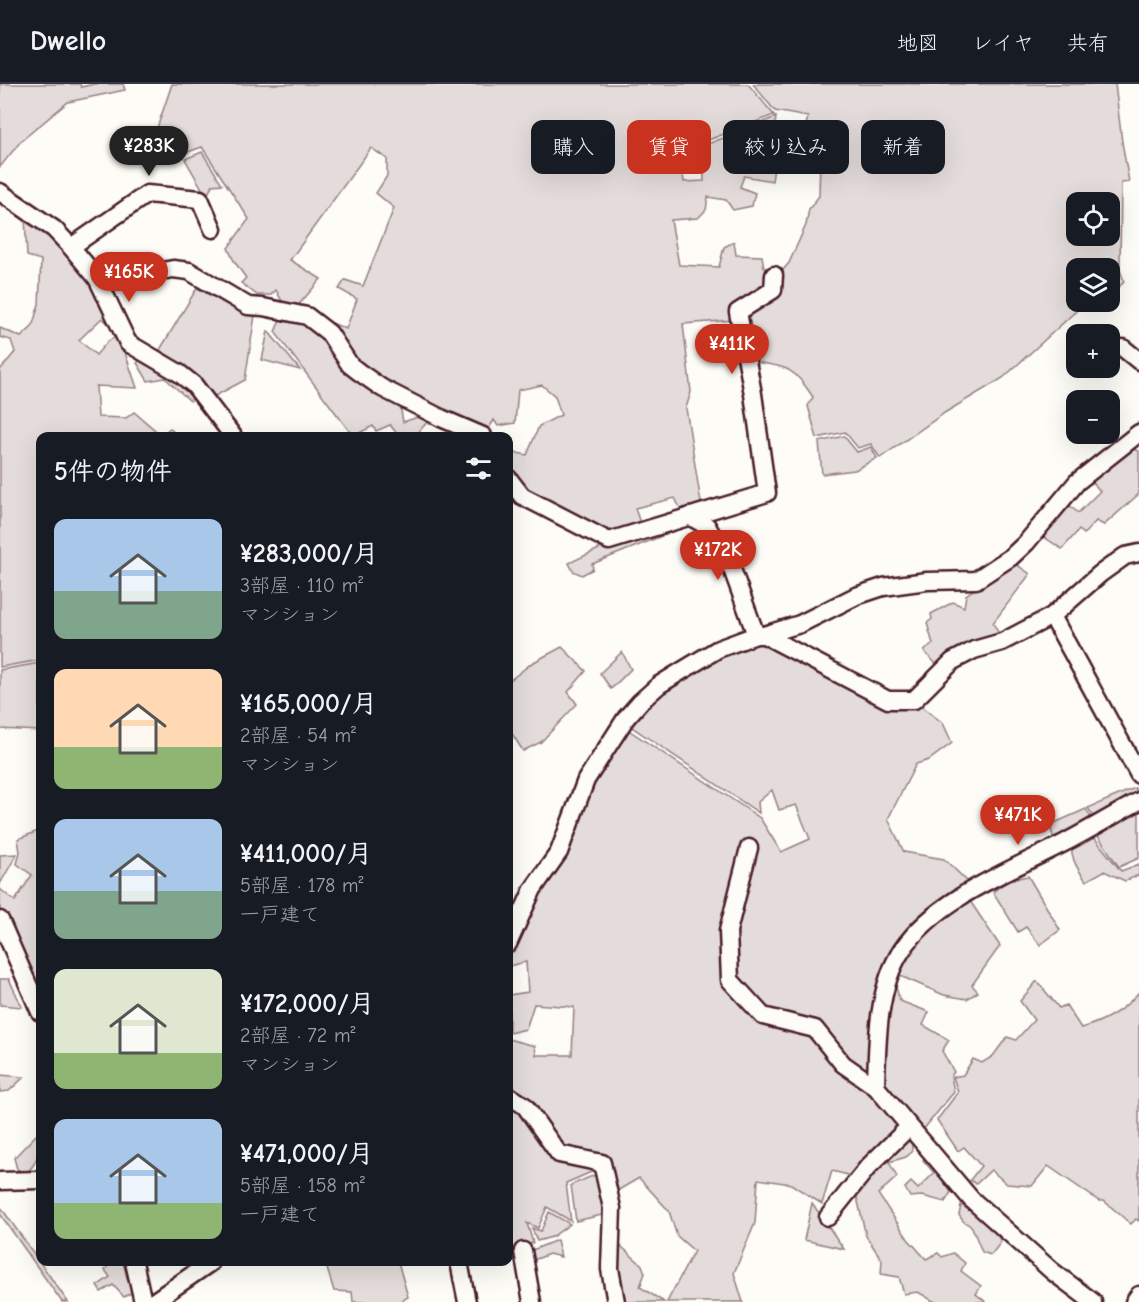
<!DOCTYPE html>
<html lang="ja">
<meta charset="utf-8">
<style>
body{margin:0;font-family:"Comic Neue","Klee One",sans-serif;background:#242831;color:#f1f3f6;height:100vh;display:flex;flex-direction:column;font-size:22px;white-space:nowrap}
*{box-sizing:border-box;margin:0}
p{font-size:20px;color:#9ea1a6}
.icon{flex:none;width:33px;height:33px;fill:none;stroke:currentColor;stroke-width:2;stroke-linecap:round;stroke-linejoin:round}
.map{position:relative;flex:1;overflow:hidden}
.side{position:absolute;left:36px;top:348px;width:477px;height:834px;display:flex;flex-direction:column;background:#171b24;border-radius:12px;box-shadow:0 6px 24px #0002}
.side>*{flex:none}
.top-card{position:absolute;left:531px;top:36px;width:518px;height:54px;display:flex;gap:12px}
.fabs{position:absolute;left:1066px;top:108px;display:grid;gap:12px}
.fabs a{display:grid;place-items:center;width:54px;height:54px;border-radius:12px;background:#171b24;box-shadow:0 6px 24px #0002;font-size:30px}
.price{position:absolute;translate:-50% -51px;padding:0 14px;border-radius:21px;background:#c8321e;color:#fff;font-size:20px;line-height:39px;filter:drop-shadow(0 2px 3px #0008)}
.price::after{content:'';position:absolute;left:50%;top:36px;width:18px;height:14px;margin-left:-9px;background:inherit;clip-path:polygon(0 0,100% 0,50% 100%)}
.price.on{background:#222;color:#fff}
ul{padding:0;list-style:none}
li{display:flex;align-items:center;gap:18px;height:150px;padding:0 18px}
li span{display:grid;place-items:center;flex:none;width:168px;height:120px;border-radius:12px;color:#555}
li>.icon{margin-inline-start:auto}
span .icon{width:72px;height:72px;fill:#fffc;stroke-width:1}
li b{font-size:26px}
h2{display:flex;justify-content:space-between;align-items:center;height:72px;padding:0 18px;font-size:26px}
.chip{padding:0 21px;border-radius:12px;background:#171b24;box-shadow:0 6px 24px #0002;font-size:21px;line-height:54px}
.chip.on{background:#c8321e;color:#fff}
header{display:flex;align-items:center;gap:36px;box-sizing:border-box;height:84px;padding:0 30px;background:#171b24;border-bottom:2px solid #363941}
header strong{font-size:28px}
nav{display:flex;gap:33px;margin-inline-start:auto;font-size:21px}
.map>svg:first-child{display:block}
.green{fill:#e3dcda;stroke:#967e82;stroke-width:1.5;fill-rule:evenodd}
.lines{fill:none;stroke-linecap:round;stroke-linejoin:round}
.minor-casing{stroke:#4a1f2b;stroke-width:21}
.minor{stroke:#fdfcf7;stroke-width:16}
</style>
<header>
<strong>Dwello</strong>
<nav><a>地図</a><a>レイヤ</a><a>共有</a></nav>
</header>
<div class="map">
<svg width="1139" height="1218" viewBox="0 0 1139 1218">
<rect width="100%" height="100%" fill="#fdfcf7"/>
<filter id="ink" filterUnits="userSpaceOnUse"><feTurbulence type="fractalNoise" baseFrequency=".0167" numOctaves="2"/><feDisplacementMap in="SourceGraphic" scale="12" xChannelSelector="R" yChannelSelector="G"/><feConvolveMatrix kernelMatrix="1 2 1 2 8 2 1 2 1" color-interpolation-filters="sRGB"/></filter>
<g filter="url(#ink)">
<g class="green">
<polygon points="0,0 80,0 81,3 94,0 123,0 125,6 68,18 21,57 0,83"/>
<path d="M172 0H748L774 31 703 58 679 60 684 98 704 97 703 62 776 33 774 50 777 64 772 97 744 92 740 103 755 109 752 122 733 126 726 116 708 113 706 126 698 134 671 136 679 181 719 183 724 163 734 158 736 171 762 172 764 184 774 183 768 203 735 236 683 240 691 308 686 324 701 419 681 426 675 414 635 424 640 439 609 450 524 408C508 390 509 379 509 355L512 368 527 371 539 342 561 331 555 312 542 301 518 306 515 339 498 342 494 336 488 346 399 307 354 278 323 235 346 245 357 215 339 205 345 196 363 202 394 124 376 109 387 92V75L371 64 290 176 321 195 295 225 284 221 276 206 271 211H257L241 199 246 194 234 177 228 164 249 135 202 63 160 78 155 50Z"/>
<path d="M753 0H1115L1122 58 1129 98 1121 99 1120 185 1124 198 1110 211V184H1077V218H1086L1003 294 946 328 880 374 871 360 858 364 845 348 817 354 808 322 813 313C793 284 791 284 756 278L743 232 789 179 806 141 809 125 819 112 820 73 801 61 808 33 775 27ZM1077 118H1110V152H1077Z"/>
<polygon points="202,68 222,100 212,101 209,108 204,108 185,75"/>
<polygon points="25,133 45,146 94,198 113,244 102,234 79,256 96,271 108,257 119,251 137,304 96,302 98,333 126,334 134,328 161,351 170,344 177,352 40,352 40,576 0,583 0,286 15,268 11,256 0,253 0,244 21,253 32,243 39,220 41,176 27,172"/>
<polygon points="197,204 239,227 255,231 245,296 213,313 158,269"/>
<polygon points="280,236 307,240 400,321 403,338 424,331 430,335 415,352 399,352 390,341 376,347 373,342 353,352 275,248"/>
<polygon points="268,247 300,286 262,276"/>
<polygon points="141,276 172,291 195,312 190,317 165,294 148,297 137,279"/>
<polygon points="844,352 857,368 871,363 877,374 855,386 822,390 819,358"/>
<polygon points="1130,364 1139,367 1139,410 1104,441 1096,437 1084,450 1079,446 1062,465 1041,451 1067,419 1078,429 1100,407 1089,394"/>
<polygon points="661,447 662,452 592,480 593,485 582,491 573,487 569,479 603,463 605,466"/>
<polygon points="1013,478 1030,490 993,539 998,548 996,553 953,566 936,580 924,567 933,560 927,539 932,535 931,530 953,518 964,523 966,511"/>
<polygon points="755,557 766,558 919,621 943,639 952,659 929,676 916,680 888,735 904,768 944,775 968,798 906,849 883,894 877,1008 912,1055 912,1068 906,1073 889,1078 897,1093 878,1110 908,1155 926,1175 938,1169 942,1173 953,1169 965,1179 961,1187 981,1202 976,1210 986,1218 935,1218 918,1208 904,1210 899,1193 881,1190 882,1176 866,1152 852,1092 832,1087 822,1120 791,1100 758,1095 755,1139 734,1189 743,1218 667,1218 694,1167 677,1152 669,1127 639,1094 617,1107 596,1086 566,1099 571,1137 547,1123 538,1144 527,1139 533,1159 509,1166 508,955 535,962 536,971 572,971 574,923 534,920 526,945 509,949 509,911 528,908 526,878 509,882 509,866 589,700 627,645 760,734 781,768 810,755 796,721 779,726 772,706 758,718 759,729 629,641 660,606 720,570"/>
<polygon points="562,563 586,587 568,608 577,620 541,658 523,667 509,645 509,597 532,579"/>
<polygon points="622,568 631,585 611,605 600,589"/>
<polygon points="40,579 40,647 0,645 0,586"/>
<polygon points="1135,704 1138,710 1094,734 1088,724"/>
<polygon points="1086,725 1091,734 1067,749 1053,753 1050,741"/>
<polygon points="1139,725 1139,774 1119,783 1096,749"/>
<polygon points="40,746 40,919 0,828 0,805 15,817 32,791 17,780 20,768 18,755"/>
<path d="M1093 752 1121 787 1139 780V791L1125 797 1104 787 1086 797C1077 784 1072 777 1071 761Z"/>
<polygon points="17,770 0,800 0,771"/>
<polygon points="1028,792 1060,846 1040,861 1026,843 1018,848 993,808 1008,796"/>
<polygon points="970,817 1000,862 972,901 978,908 967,915 944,911 898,891 904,871 937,838"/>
<polygon points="0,895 9,895 22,923 0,921"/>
<path d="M1037 897 1059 924 1066 921 1081 944C1105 937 1123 927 1139 908V1137L1136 1135 1131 1140 1104 1117H1099L1048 1082 1032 1102 1007 1100 991 1086 976 1100 970 1096 981 1082 964 1063 958 1067 937 1036 958 1008 953 993 963 991 973 975 982 979 993 972 1007 953 1016 956 1034 936 1020 917Z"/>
<polygon points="892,902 896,903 900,917 929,928 923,941 949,956 942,967 954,988 951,992 954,1008 922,1047 881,1002 882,950"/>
<polygon points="0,991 24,993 9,1007 0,1008"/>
<path d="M36 1051 40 1055C40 1067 36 1083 25 1089L17 1085 14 1074Z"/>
<polygon points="927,1075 951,1108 945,1118 922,1112 910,1113 905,1104 911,1098 918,1105 934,1089 923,1076"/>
<polygon points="597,1090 606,1130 576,1137 571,1101"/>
<polygon points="812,1119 844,1165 804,1156"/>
<polygon points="961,1121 992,1142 1001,1158 991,1171 982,1168 972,1143 963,1137 959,1131"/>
<polygon points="0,1122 68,1218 62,1218 0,1130"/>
<polygon points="549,1128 570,1140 552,1153 537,1157 532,1144 541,1147"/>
<polygon points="557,1156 561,1173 549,1170 534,1176 530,1167"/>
<polygon points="614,1156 642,1181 645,1189 640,1203 664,1218 622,1218"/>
<polygon points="111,1178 123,1178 131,1209 124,1213 113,1201 101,1208 97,1202 110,1193 105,1186"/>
<polygon points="325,1178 398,1178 408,1213 400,1218 353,1218 352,1208 334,1207"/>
</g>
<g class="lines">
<defs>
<g id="minor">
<polyline points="0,108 54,145 71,163 97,194 128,259 179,289 194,301 233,352"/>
<polyline points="71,163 147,110 200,115 213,145"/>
<polyline points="97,194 113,196 173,185 189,187 248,222 263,223 307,232 329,249 350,281 359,288 382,304 441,334 483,352"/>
<polyline points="1123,264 1139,277"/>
<polyline points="508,394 522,412 609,457 767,409 753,310 738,228 773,206 774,191"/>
<polyline points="689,432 707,442 732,485 756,551"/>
<polyline points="1052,532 1139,691"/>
<polyline points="764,551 800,540 856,512 883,503 927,497 976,496 1011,473 1026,459 1077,398 1139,349"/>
<polyline points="749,764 728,847 730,896 763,932 815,945 843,980 876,1003"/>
<polyline points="0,836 40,928"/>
<polyline points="508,860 533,805 559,768 586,696 626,634 640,618 659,601 680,588 718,565 756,551 764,551 888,616 914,616 953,577 974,566 1002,558 1052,532 1100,490 1125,472 1139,469"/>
<polyline points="508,1011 525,1022 559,1070 602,1079 612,1124 610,1185 616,1218"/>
<polyline points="0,1097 40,1096"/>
<polyline points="828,1133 868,1083 909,1043"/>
<polyline points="523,1167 532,1218"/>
<polyline points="134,1178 143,1218"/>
<polyline points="459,1178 467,1218"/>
<polyline points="153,1218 211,1178"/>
<path d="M1093 1218 1052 1187 971 1115 876 1003C877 960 877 903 902 866 937 814 1010 787 1064 759 1089 746 1114 731 1139 717"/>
<polyline points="1134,1218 1139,1211"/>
</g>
</defs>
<use href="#minor" class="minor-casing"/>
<use href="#minor" class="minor"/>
</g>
</g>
</svg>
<div class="fabs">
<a><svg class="icon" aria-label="locate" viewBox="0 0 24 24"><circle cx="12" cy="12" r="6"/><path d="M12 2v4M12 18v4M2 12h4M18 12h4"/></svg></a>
<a><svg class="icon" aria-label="layers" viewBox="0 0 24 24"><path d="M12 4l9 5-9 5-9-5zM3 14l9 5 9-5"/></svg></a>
<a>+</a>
<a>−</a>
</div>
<b class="price on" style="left:149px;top:93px">¥283K</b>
<b class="price" style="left:129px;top:219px">¥165K</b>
<b class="price" style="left:732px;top:291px">¥411K</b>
<b class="price" style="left:718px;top:497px">¥172K</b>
<b class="price" style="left:1018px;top:762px">¥471K</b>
<div class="top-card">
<a class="chip">購入</a>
<a class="chip on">賃貸</a>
<a class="chip">絞り込み</a>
<a class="chip">新着</a>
</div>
<section class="side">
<h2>5件の物件<svg class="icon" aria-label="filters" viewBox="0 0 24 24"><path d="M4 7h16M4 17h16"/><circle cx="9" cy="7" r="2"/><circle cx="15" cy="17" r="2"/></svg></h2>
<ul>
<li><span style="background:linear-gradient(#a9c7e8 60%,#7fa58c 0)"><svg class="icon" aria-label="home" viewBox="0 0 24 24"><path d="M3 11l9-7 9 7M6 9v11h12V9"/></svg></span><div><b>¥283,000/月</b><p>3部屋 · 110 m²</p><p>マンション</p></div></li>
<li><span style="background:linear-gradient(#ffd9b3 65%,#8fb573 0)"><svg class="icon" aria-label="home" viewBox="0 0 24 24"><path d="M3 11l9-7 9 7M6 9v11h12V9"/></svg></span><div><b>¥165,000/月</b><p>2部屋 · 54 m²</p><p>マンション</p></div></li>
<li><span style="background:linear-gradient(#a9c7e8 60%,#7fa58c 0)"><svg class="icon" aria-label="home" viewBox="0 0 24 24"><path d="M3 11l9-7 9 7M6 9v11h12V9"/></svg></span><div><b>¥411,000/月</b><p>5部屋 · 178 m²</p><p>一戸建て</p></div></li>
<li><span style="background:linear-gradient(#dfe7d0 70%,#8fb573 0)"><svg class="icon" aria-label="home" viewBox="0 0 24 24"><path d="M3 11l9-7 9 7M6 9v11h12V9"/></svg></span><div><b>¥172,000/月</b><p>2部屋 · 72 m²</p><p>マンション</p></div></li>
<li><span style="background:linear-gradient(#a9c7e8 70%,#8fb573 0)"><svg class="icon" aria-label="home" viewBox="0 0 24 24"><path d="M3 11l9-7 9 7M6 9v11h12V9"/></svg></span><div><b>¥471,000/月</b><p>5部屋 · 158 m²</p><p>一戸建て</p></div></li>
</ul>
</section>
</div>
